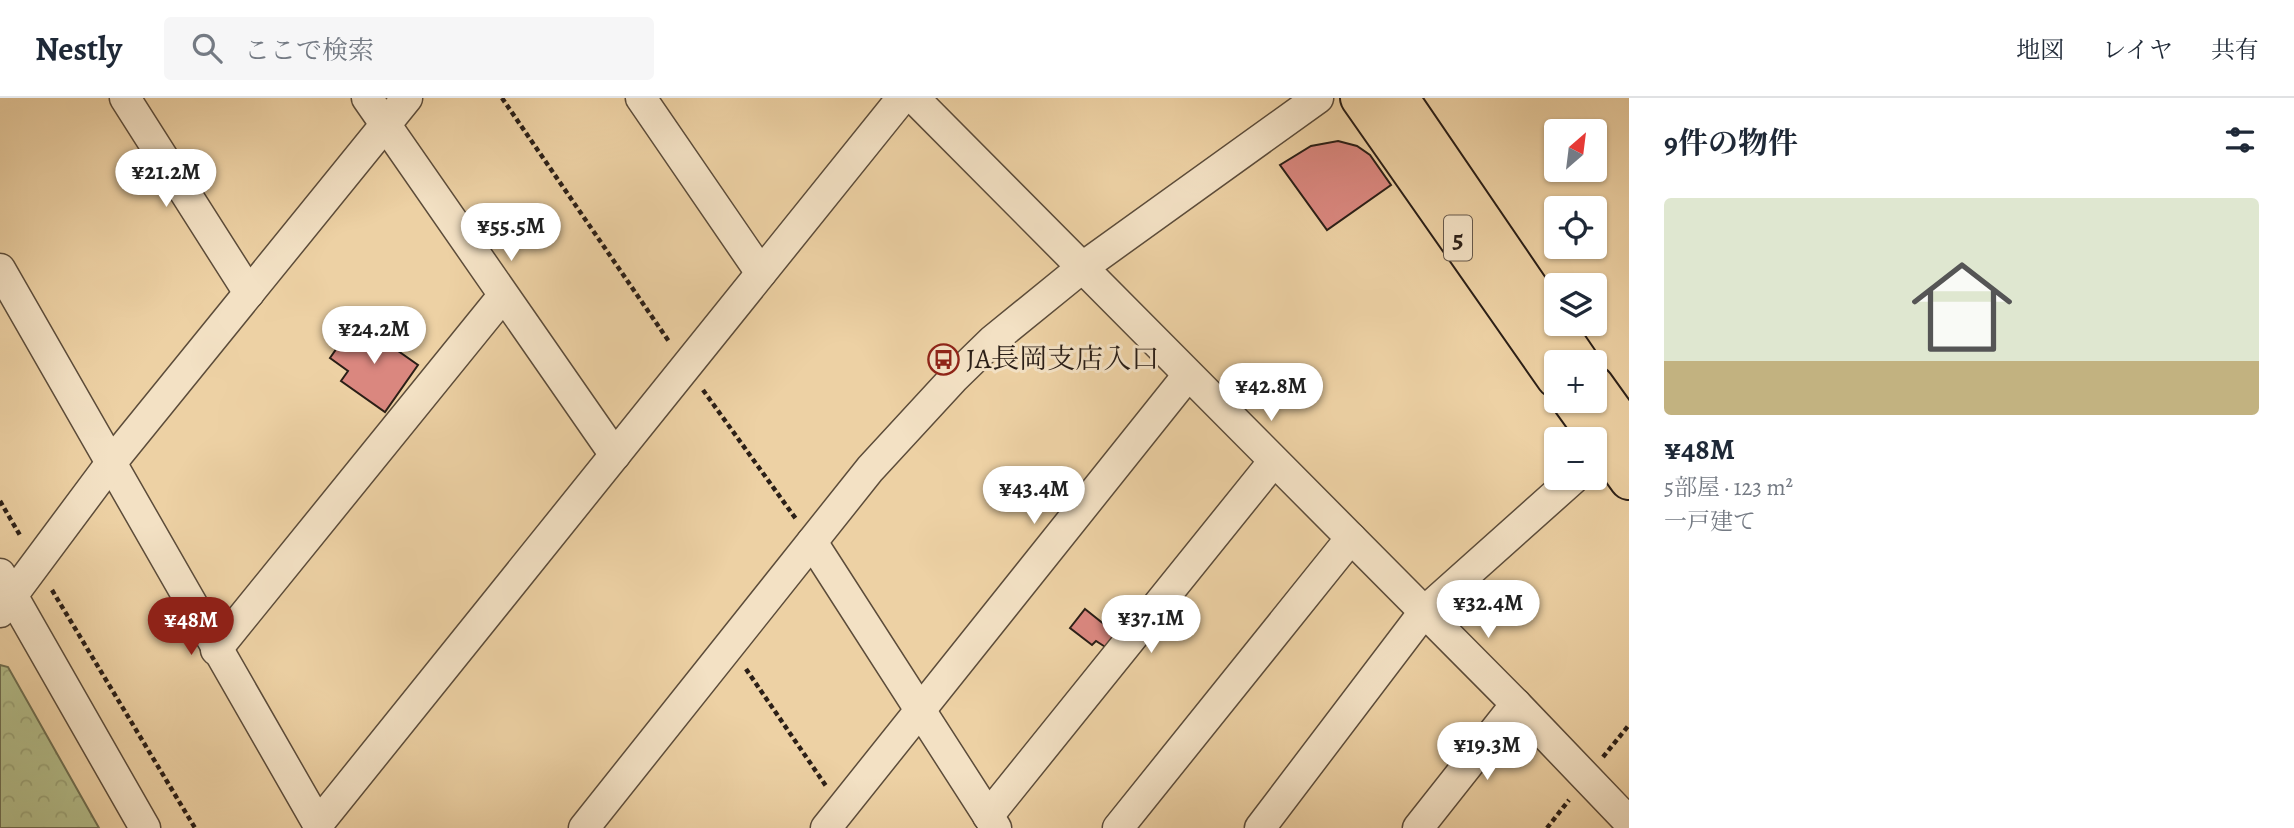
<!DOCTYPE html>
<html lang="ja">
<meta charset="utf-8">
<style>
body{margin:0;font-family:Alegreya,"Noto Serif JP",serif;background:#f6f6f7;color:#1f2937;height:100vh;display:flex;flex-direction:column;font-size:26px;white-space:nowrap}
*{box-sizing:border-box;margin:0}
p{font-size:23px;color:#747a83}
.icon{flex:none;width:38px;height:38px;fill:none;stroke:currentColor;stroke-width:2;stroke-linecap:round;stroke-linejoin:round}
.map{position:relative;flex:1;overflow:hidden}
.sheet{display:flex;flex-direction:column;background:#fff;width:665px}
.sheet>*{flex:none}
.needle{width:46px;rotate:28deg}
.tools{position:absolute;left:1544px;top:21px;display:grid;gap:14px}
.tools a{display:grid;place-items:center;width:63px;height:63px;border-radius:7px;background:#fff;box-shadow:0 2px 5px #0004;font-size:35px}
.price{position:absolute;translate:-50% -60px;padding:0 16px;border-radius:24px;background:#fff;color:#222;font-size:23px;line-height:46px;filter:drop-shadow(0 2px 4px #0008)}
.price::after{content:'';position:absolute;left:50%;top:42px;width:21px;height:16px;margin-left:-10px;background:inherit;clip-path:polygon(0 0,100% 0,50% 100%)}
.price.current{background:#8f2418;color:#fff}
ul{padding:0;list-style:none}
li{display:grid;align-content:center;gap:14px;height:371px;padding:0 35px}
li+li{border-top:2px solid #e0e1e3}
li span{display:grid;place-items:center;height:217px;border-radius:7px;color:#555}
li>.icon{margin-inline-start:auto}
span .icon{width:126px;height:126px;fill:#fffc;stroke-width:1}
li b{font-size:30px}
h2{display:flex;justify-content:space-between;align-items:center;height:84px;padding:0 35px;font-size:30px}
header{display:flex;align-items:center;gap:42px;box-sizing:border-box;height:98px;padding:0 35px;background:#fff;border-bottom:2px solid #e0e1e3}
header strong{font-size:33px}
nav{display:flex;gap:38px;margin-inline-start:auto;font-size:24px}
.search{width:490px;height:63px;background:#f6f6f7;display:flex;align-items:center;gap:18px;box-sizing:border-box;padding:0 24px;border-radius:7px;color:#747a83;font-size:26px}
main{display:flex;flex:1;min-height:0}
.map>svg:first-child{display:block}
.forest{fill:url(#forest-crowns);stroke:#6f6e50;stroke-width:2}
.building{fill:#da877f;stroke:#2b1f17;stroke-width:2}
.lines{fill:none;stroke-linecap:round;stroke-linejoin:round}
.minor-casing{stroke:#5c4c3a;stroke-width:33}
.major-casing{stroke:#2b1f17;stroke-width:42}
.path{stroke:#2b1f17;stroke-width:4.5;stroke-dasharray:5 3.5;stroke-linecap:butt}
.minor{stroke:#f3e1c4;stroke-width:30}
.major{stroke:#edd1a4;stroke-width:38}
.labels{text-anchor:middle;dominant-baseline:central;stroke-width:6;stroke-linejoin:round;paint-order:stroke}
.shield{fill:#f3e1c4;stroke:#67594b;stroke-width:2}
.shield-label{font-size:26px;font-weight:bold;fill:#2b1f17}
.poi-label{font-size:28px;fill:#2b1f17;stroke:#f3e1c4;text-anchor:start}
</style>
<header>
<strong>Nestly</strong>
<div class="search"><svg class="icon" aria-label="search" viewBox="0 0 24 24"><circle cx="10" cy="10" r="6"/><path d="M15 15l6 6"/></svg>ここで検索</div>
<nav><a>地図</a><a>レイヤ</a><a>共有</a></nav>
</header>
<main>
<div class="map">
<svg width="1629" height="730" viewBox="0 0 1629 730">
<defs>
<pattern id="forest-crowns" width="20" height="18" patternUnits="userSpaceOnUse" patternTransform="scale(1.75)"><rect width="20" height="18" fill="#b3bd8a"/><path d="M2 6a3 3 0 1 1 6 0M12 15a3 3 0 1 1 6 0" fill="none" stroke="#9aa276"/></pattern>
</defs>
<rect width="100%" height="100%" fill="#edd1a4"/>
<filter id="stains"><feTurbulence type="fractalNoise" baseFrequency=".00286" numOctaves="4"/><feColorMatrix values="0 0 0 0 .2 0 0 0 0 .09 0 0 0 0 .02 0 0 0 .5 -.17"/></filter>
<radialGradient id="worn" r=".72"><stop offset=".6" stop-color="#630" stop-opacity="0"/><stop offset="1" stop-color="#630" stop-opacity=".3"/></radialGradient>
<polygon class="forest" points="0,567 8,569 99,730 0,730"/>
<g class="building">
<polygon points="1338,43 1357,48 1370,57 1391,87 1327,132 1280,67 1311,48"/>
<polygon points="369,222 389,236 384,243 418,267 385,314 341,283 348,273 330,260 346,237 354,243"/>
<polygon points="1085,511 1120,539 1110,552 1096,543 1092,547 1070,530"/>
</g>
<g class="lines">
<defs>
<g id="minor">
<polyline points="125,0 249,195"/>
<polyline points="367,0 615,357"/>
<polyline points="641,0 761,175"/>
<polyline points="914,0 1516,606 1629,724"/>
<polyline points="0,171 318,726 902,0"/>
<polyline points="812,444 996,730"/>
<polyline points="0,476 145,730"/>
<polyline points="0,514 111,365 407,0"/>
<polyline points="216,552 503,198"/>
<polyline points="988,718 1274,363"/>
<polyline points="584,730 870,371 953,281 992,243 1083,169 1318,0"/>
<polyline points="826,730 1188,277"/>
<polyline points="1118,730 1351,440"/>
<polyline points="1260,730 1424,514 1574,380"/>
<polyline points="1418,730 1516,606"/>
</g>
<g id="major">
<polyline points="1360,0 1556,280"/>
<polyline points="1399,0 1579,264"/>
<polyline points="1594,287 1629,336"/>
<polyline points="1572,303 1629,382"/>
</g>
</defs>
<use href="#minor" class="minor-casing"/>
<use href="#major" class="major-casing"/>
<g class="path">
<polyline points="502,0 670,245"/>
<polyline points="703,292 796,421"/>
<polyline points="0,403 21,439"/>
<polyline points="52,492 195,730"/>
<polyline points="746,571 826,688"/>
<polyline points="1603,659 1629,627"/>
<polyline points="1547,730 1569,702"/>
</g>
<use href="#minor" class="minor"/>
<use href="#major" class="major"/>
</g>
<defs>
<symbol id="bus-ring" viewBox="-11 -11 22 22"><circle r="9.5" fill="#f3e1c4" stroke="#8f2418" stroke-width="1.5"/><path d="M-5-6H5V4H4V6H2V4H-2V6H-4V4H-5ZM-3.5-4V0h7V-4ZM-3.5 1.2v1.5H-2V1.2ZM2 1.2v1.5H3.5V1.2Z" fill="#8f2418"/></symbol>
</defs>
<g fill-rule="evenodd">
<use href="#bus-ring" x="926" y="244" width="35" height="35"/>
</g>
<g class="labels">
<rect class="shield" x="1444" y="117.5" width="28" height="45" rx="5"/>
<g class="shield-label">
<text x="1458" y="140">5</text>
</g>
<g class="poi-label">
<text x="966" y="261">JA長岡支店入口</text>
</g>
</g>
<rect width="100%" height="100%" filter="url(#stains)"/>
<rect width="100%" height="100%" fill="url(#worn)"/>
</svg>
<div class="tools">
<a><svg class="needle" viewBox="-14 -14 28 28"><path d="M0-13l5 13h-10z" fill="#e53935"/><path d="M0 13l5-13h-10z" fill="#747a83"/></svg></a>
<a><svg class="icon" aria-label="locate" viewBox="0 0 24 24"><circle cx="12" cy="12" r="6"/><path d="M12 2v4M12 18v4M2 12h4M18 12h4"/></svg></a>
<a><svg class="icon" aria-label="layers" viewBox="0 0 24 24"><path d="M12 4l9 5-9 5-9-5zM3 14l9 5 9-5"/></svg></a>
<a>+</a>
<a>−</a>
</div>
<b class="price" style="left:166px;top:111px">¥21.2M</b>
<b class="price" style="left:511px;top:165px">¥55.5M</b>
<b class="price" style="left:374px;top:268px">¥24.2M</b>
<b class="price" style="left:1271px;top:325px">¥42.8M</b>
<b class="price" style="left:1034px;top:428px">¥43.4M</b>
<b class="price" style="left:1488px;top:542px">¥32.4M</b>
<b class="price" style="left:1151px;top:557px">¥37.1M</b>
<b class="price current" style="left:191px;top:559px">¥48M</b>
<b class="price" style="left:1487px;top:684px">¥19.3M</b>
</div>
<section class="sheet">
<h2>9件の物件<svg class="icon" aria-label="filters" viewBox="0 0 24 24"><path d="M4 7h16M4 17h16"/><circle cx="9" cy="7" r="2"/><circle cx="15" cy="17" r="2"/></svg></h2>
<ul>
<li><span style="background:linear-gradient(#dfe7d0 75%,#c2b280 0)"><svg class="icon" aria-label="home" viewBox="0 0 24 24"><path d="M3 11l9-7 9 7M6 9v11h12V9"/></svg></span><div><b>¥48M</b><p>5部屋 · 123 m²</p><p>一戸建て</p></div></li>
</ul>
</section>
</main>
